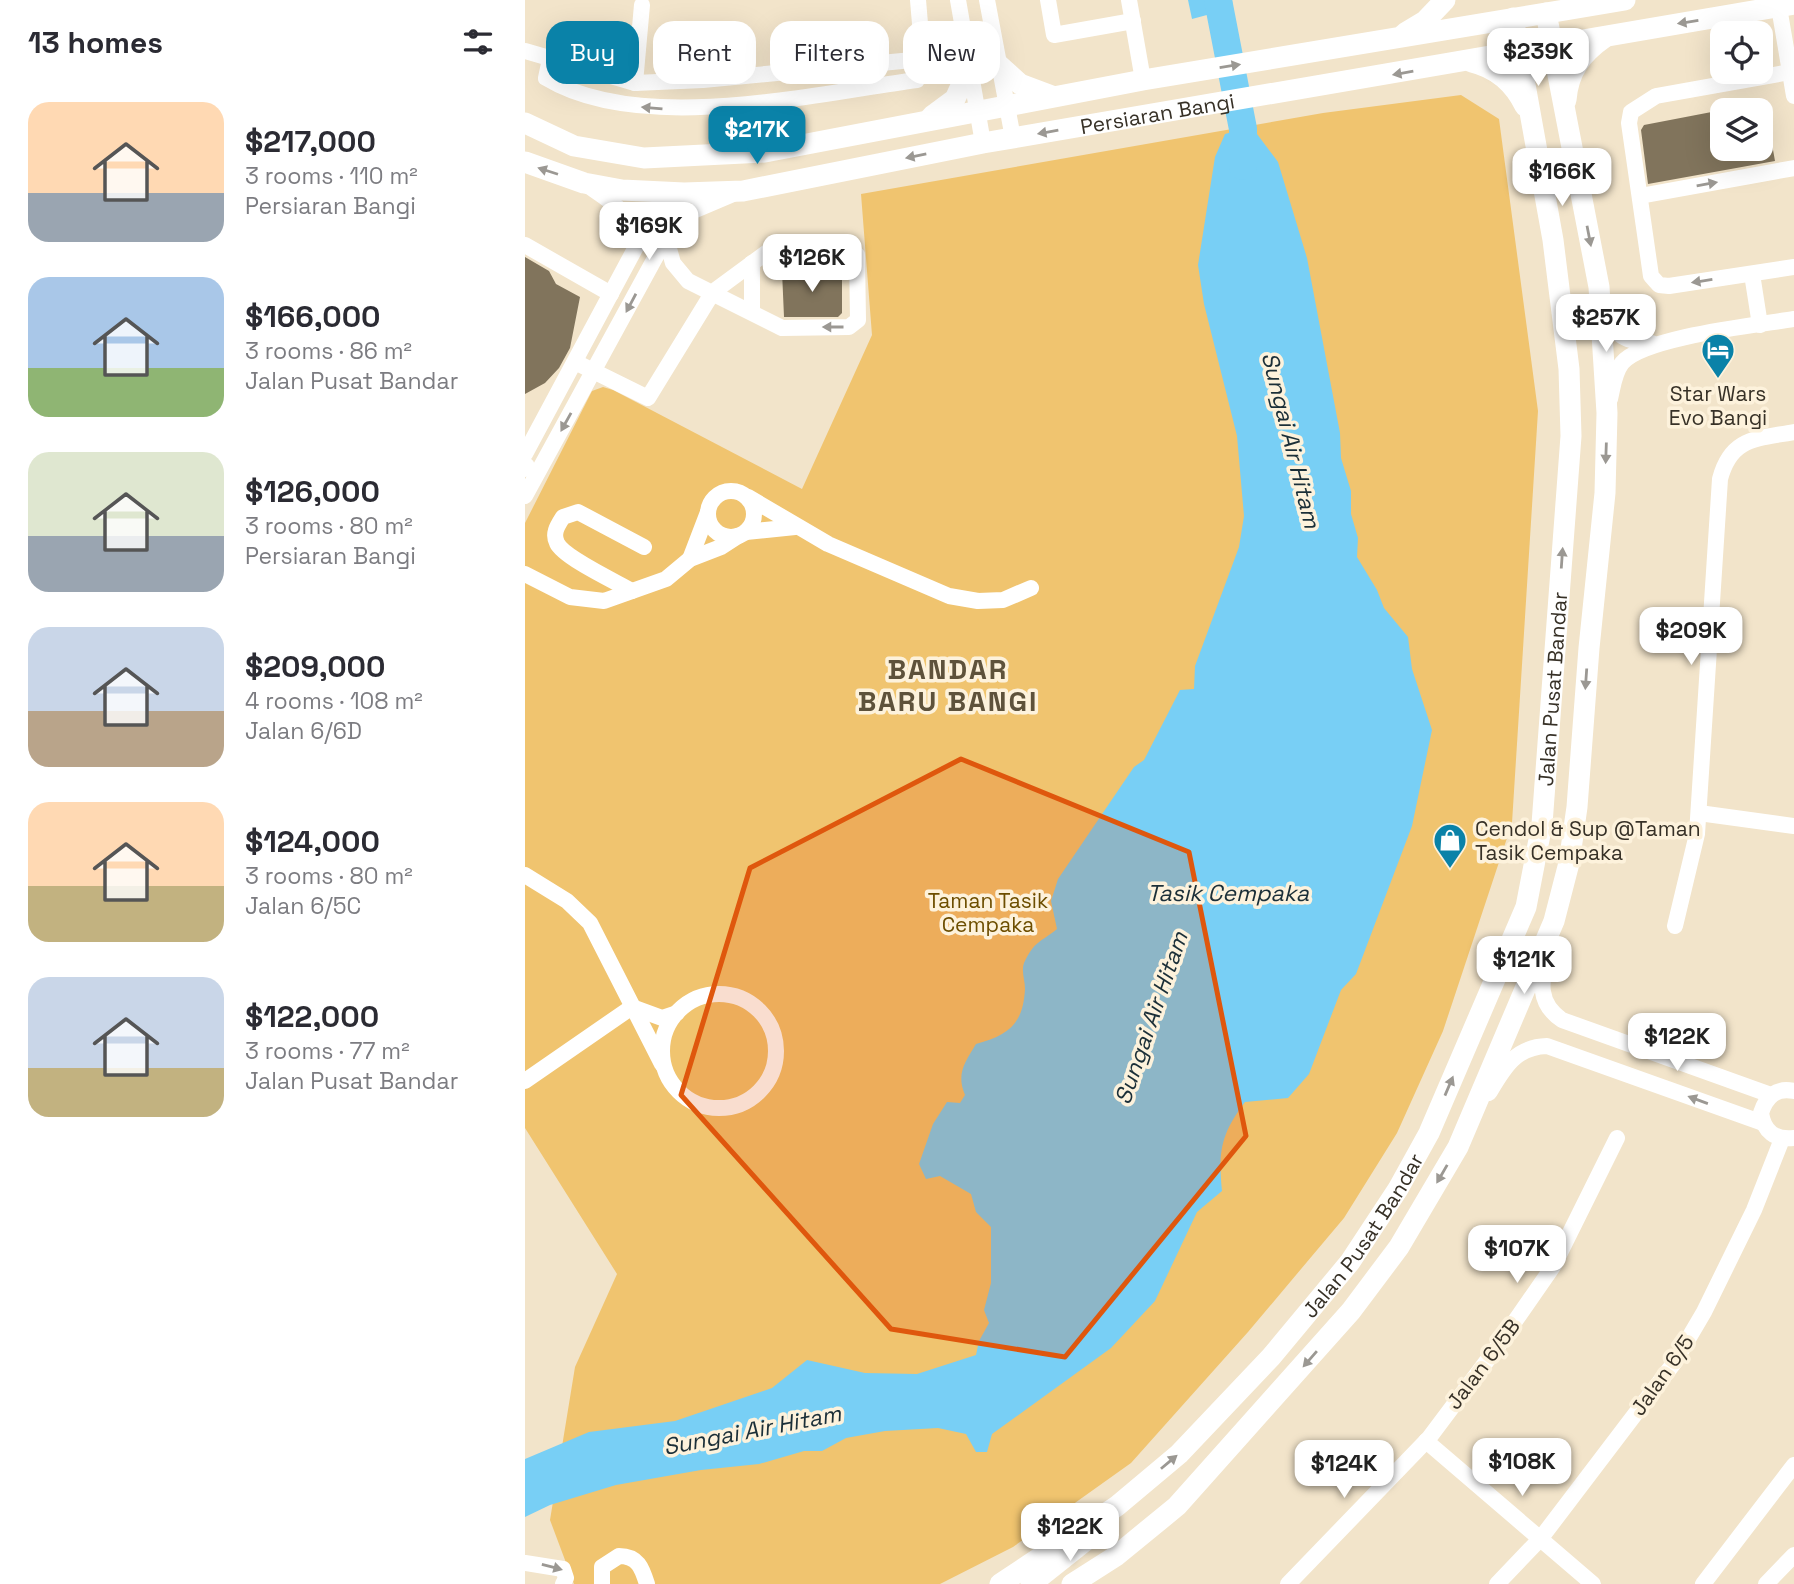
<!DOCTYPE html>
<meta charset="utf-8">
<style>
body{margin:0;font-family:"Space Grotesk",sans-serif;background:#f2f2f3;color:#2b2b33;height:100vh;display:flex;flex-direction:column;font-size:26px;white-space:nowrap}
*{box-sizing:border-box;margin:0}
p{font-size:23px;color:#7c7c81}
.icon{flex:none;width:38px;height:38px;fill:none;stroke:currentColor;stroke-width:2;stroke-linecap:round;stroke-linejoin:round}
.map{position:relative;flex:1;overflow:hidden}
.drawer{display:flex;flex-direction:column;background:#fff;width:525px}
.drawer>*{flex:none}
.guide{position:absolute;left:21px;top:21px;width:665px;height:63px;display:flex;gap:14px}
.buttons{position:absolute;left:1185px;top:21px;display:grid;gap:14px}
.buttons a{display:grid;place-items:center;width:63px;height:63px;border-radius:14px;background:#fff;box-shadow:0 7px 28px #0002;font-size:35px}
.price{position:absolute;translate:-50% -60px;padding:0 16px;border-radius:14px;background:#fff;color:#222;font-size:23px;line-height:46px;filter:drop-shadow(0 2px 4px #0008)}
.price::after{content:'';position:absolute;left:50%;top:42px;width:21px;height:16px;margin-left:-10px;background:inherit;clip-path:polygon(0 0,100% 0,50% 100%)}
.price.on{background:#0a82a8;color:#fff}
ul{padding:0;list-style:none}
li{display:flex;align-items:center;gap:21px;height:175px;padding:0 28px}
li span{display:grid;place-items:center;flex:none;width:196px;height:140px;border-radius:21px;color:#555}
li>.icon{margin-inline-start:auto}
span .icon{width:84px;height:84px;fill:#fffc;stroke-width:1}
li b{font-size:30px}
h2{display:flex;justify-content:space-between;align-items:center;height:84px;padding:0 28px;font-size:30px}
.chip{padding:0 24px;border-radius:21px;background:#fff;box-shadow:0 7px 28px #0002;font-size:24px;line-height:63px}
.chip.on{background:#0a82a8;color:#fff}
main{display:flex;flex:1;min-height:0}
.map>svg:first-child{display:block}
.green{fill:#f0c46f}
.water{fill:#78cff5}
.lines{fill:none;stroke-linecap:round;stroke-linejoin:round}
.river{stroke:#78cff5;stroke-width:28}
.building{fill:#81745c}
.minor{stroke:#fff;stroke-width:16}
.major{stroke:#fff;stroke-width:21}
.oneway{fill:#9b9893}
.marked{fill:#df570d;fill-opacity:0.2;stroke:#df570d;stroke-width:5;stroke-linejoin:round}
.labels{text-anchor:middle;dominant-baseline:central;stroke-width:7;stroke-linejoin:round;paint-order:stroke}
.street-label{font-size:21px;fill:#373127;stroke:#fdf2dc}
.poi-label{font-size:21px;fill:#373127;stroke:#fdf2dc}
.park-label{font-size:21px;fill:#6d4e00;stroke:#fdf2dc}
.water-label{font-size:23px;font-style:italic;fill:#1b2f38;stroke:#fdf2dc}
.district-label{font-size:28px;font-weight:bold;letter-spacing:2px;fill:#5e523b;stroke:#fdf2dc}
</style>
<main>
<section class="drawer">
<h2>13 homes<svg class="icon" aria-label="filters" viewBox="0 0 24 24"><path d="M4 7h16M4 17h16"/><circle cx="9" cy="7" r="2"/><circle cx="15" cy="17" r="2"/></svg></h2>
<ul>
<li><span style="background:linear-gradient(#ffd9b3 65%,#9aa5b1 0)"><svg class="icon" aria-label="home" viewBox="0 0 24 24"><path d="M3 11l9-7 9 7M6 9v11h12V9"/></svg></span><div><b>$217,000</b><p>3 rooms · 110 m²</p><p>Persiaran Bangi</p></div></li>
<li><span style="background:linear-gradient(#a9c7e8 65%,#8fb573 0)"><svg class="icon" aria-label="home" viewBox="0 0 24 24"><path d="M3 11l9-7 9 7M6 9v11h12V9"/></svg></span><div><b>$166,000</b><p>3 rooms · 86 m²</p><p>Jalan Pusat Bandar</p></div></li>
<li><span style="background:linear-gradient(#dfe7d0 60%,#9aa5b1 0)"><svg class="icon" aria-label="home" viewBox="0 0 24 24"><path d="M3 11l9-7 9 7M6 9v11h12V9"/></svg></span><div><b>$126,000</b><p>3 rooms · 80 m²</p><p>Persiaran Bangi</p></div></li>
<li><span style="background:linear-gradient(#c9d6e8 60%,#b9a48a 0)"><svg class="icon" aria-label="home" viewBox="0 0 24 24"><path d="M3 11l9-7 9 7M6 9v11h12V9"/></svg></span><div><b>$209,000</b><p>4 rooms · 108 m²</p><p>Jalan 6/6D</p></div></li>
<li><span style="background:linear-gradient(#ffd9b3 60%,#c2b280 0)"><svg class="icon" aria-label="home" viewBox="0 0 24 24"><path d="M3 11l9-7 9 7M6 9v11h12V9"/></svg></span><div><b>$124,000</b><p>3 rooms · 80 m²</p><p>Jalan 6/5C</p></div></li>
<li><span style="background:linear-gradient(#c9d6e8 65%,#c2b280 0)"><svg class="icon" aria-label="home" viewBox="0 0 24 24"><path d="M3 11l9-7 9 7M6 9v11h12V9"/></svg></span><div><b>$122,000</b><p>3 rooms · 77 m²</p><p>Jalan Pusat Bandar</p></div></li>
</ul>
</section>
<div class="map">
<svg width="1269" height="1584" viewBox="0 0 1269 1584">
<rect width="100%" height="100%" fill="#f2e4ca"/>
<polygon class="green" points="936,95 974,119 1013,411 987,823 918,1031 872,1133 819,1218 723,1332 606,1463 488,1547 415,1584 49,1584 25,1520 50,1367 92,1274 0,1128 0,523 67,391 78,387 88,390 277,489 347,335 336,194 798,113"/>
<g class="water">
<polygon points="663,0 707,0 708,8 667,19"/>
<path d="M718 129 732 134 753 162 782 258 815 433 816 458 826 491V514L833 538 832 557 852 590 859 608 883 637 887 669 907 730 887 826 831 974 816 990 784 1074 763 1098 720 1102C696 1134 693 1151 697 1191L672 1212 630 1301 586 1348 467 1434 462 1452H451L441 1434 413 1428 360 1431 321 1438 297 1451H279L234 1464 176 1470 91 1485 25 1505 0 1517V1459L64 1432 150 1421 247 1388 282 1360 340 1373 392 1374 451 1355 454 1341 464 1323 459 1310 466 1283V1227L451 1212 446 1194 415 1176 401 1179 394 1164 408 1124 422 1102 435 1103 440 1095C431 1074 440 1062 451 1044 483 1035 498 1025 500 989 500 980 496 971 499 963 510 940 515 943 532 929L526 901 533 879 609 767 619 760 655 690 669 689 670 666 714 547 719 516 712 436 679 304 673 265 690 157 700 134Z"/>
</g>
<g class="lines">
<polyline class="river" points="693,0 718,129 718,166"/>
</g>
<g class="building">
<polygon points="1197,110 1197,149 1236,149 1236,117 1242,116 1250,161 1123,184 1116,130 1119,125"/>
<polygon points="0,257 24,271 31,284 55,297 45,348 34,368 20,383 0,394"/>
<polygon points="300,270 301,273 312,272 313,278 317,279 317,313 313,317 259,317 257,271"/>
</g>
<g class="lines">
<g class="minor">
<polyline points="433,0 458,143"/>
<polyline points="462,0 488,138"/>
<polyline points="523,0 529,35 608,21"/>
<polyline points="604,0 618,80"/>
<polyline points="1254,7 1269,96"/>
<polyline points="0,51 110,83 178,80 398,59"/>
<path d="M25 59 21 78C115 135 287 94 392 80L398 59 393 0"/>
<polyline points="1265,72 1131,96 1106,112 1104,123 1126,276 1134,285 1144,286 1269,267"/>
<polyline points="110,83 117,5"/>
<polyline points="1115,196 1269,168"/>
<polyline points="0,245 86,294"/>
<polyline points="227,263 227,310"/>
<polyline points="1227,274 1235,325"/>
<path d="M1079 305C1089 335 1096 342 1127 343"/>
<polyline points="50,362 123,398 188,292 245,250 303,243 317,245 332,255 333,320 324,327 257,328 163,281 148,263 141,238"/>
<path d="M1085 399C1088 387 1089 373 1097 363 1118 337 1233 325 1269 319"/>
<path d="M0 454 112 245C114 217 82 199 62 185"/>
<polyline points="0,469 2,466"/>
<circle cx="206" cy="514" r="23"/>
<polyline points="0,496 141,238 166,212 206,195"/>
<polyline points="223,497 303,544 424,596 453,601 478,600 506,588"/>
<polyline points="221,532 270,527"/>
<polyline points="165,559 183,512"/>
<polyline points="0,574 45,597 79,601 141,579 165,559 196,547 213,536"/>
<path d="M107 591C91 582 38 557 32 543 27 533 33 525 38 517L53 512 119 547"/>
<polyline points="1174,813 1269,826"/>
<polyline points="0,875 42,901 65,923 137,1064"/>
<path d="M1150 926 1172 834 1195 479C1206 437 1232 439 1269 432"/>
<path d="M1022 954C1016 982 1012 1003 1037 1020L1246 1095"/>
<circle cx="194" cy="1051" r="57"/>
<polyline points="107,1007 137,1018 152,1013"/>
<polyline points="0,1081 107,1007"/>
<path d="M1269 1091C1251 1087 1241 1097 1236 1113 1239 1132 1250 1140 1269 1138"/>
<path d="M964 1093C979 1068 990 1047 1022 1046L1238 1123"/>
<polyline points="901,1441 1068,1584"/>
<polyline points="0,1563 38,1569 41,1578 38,1584"/>
<path d="M77 1584V1567L94 1556C113 1556 117 1568 122 1584"/>
<polyline points="763,1584 904,1438 970,1350 1029,1265 1092,1138"/>
<polyline points="972,1584 1016,1538 1149,1363 1179,1312 1229,1210 1257,1139"/>
<polyline points="1178,1584 1269,1465"/>
<polyline points="1241,1584 1269,1555"/>
</g>
<g class="major">
<polyline points="880,33 900,21 920,0"/>
<path d="M947 62C972 68 989 83 1000 106"/>
<polyline points="474,65 495,84 527,96"/>
<path d="M1041 100C1043 72 1056 54 1079 38"/>
<polyline points="407,116 430,99 445,66"/>
<polyline points="0,123 49,146 119,158 240,152 618,80 1100,0"/>
<path id="s1" d="M0 162 59 183 97 190 159 193 218 191 458 143 1269 4"/>
<path id="s2" d="M475 1584 592 1506 654 1454 746 1357 825 1262 873 1189 904 1133 1001 907 1017 824 1046 436 1044 369 1028 240 988 18"/>
<polyline points="506,1584 560,1541"/>
<polyline points="547,1584 591,1556 652,1506 826,1311 874,1247 933,1147 1029,921 1044,863 1052,807 1064,648 1080,493 1082,413 1074,287 1021,13"/>
</g>
</g>
<defs><path id="oneway-solid" d="M-6-.8H1V-3.2L6.5 0L1 3.2V.8H-6Z" transform="scale(1.75)"/></defs>
<g class="oneway">
<use href="#oneway-solid" transform="translate(1163 22) rotate(171)"/>
<use href="#oneway-solid" transform="translate(705 66) rotate(-9)"/>
<use href="#oneway-solid" transform="translate(878 73) rotate(170)"/>
<use href="#oneway-solid" transform="translate(127 108) rotate(-175)"/>
<use href="#oneway-solid" transform="translate(523 132) rotate(170)"/>
<use href="#oneway-solid" transform="translate(391 156) rotate(169)"/>
<use href="#oneway-solid" transform="translate(23 171) rotate(-162)"/>
<use href="#oneway-solid" transform="translate(1182 184) rotate(-10)"/>
<use href="#oneway-solid" transform="translate(1064 236) rotate(79)"/>
<use href="#oneway-solid" transform="translate(1177 281) rotate(171)"/>
<use href="#oneway-solid" transform="translate(106 303) rotate(118)"/>
<use href="#oneway-solid" transform="translate(308 327) rotate(180)"/>
<use href="#oneway-solid" transform="translate(41 422) rotate(119)"/>
<use href="#oneway-solid" transform="translate(1081 453) rotate(92)"/>
<use href="#oneway-solid" transform="translate(1037 558) rotate(-86)"/>
<use href="#oneway-solid" transform="translate(1061 679) rotate(94)"/>
<use href="#oneway-solid" transform="translate(924 1086) rotate(-67)"/>
<use href="#oneway-solid" transform="translate(1173 1100) rotate(-160)"/>
<use href="#oneway-solid" transform="translate(917 1174) rotate(120)"/>
<use href="#oneway-solid" transform="translate(785 1359) rotate(131)"/>
<use href="#oneway-solid" transform="translate(644 1462) rotate(-40)"/>
<use href="#oneway-solid" transform="translate(27 1567) rotate(15)"/>
</g>
<path class="marked" d="M436 759 664 852 721 1136 540 1357 366 1329 156 1095 225 868Z"/>
<defs>
<symbol id="hotel-pin" viewBox="-11 -11 22 30"><path d="M0 17L-7.5 6A9.5 9.5 0 1 1 7.5 6Z" fill="#0a82a8" stroke="#fdf2dc"/><path d="M-6-4.5h1.5V1H6V5H4.5V3h-9V5H-6ZM-4 0a1.8 1.8 0 1 1 3.6 0ZM.5 0V-2.5h3Q6-2.5 6 0Z" fill="#fff"/></symbol>
<symbol id="shop-pin" viewBox="-11 -11 22 30"><path d="M0 17L-7.5 6A9.5 9.5 0 1 1 7.5 6Z" fill="#0a82a8" stroke="#fdf2dc"/><path d="M-5-2.5h2.3a2.7 3.5 0 0 1 5.4 0H5L5.5 6h-11ZM-1.5-2.5h3a1.5 2.3 0 0 0-3 0Z" fill="#fff"/></symbol>
</defs>
<g fill-rule="evenodd">
<use href="#hotel-pin" x="1174" y="331" width="38" height="52"/>
<use href="#shop-pin" x="906" y="821" width="38" height="52"/>
</g>
<g class="labels">
<g class="street-label">
<text stroke="none"><textPath href="#s1" startOffset="644">Persiaran Bangi</textPath></text>
<text stroke="none"><textPath href="#s2" startOffset="1096">Jalan Pusat Bandar</textPath></text>
<text stroke="none"><textPath href="#s2" startOffset="508">Jalan Pusat Bandar</textPath></text>
<text transform="translate(958 1364) rotate(-53)">Jalan 6/5B</text>
<text transform="translate(1137 1375) rotate(-55)">Jalan 6/5</text>
</g>
<g class="poi-label">
<text x="1193" y="393">Star Wars<tspan x="1193" dy="24">Evo Bangi</tspan></text>
<text x="950" y="828" text-anchor="start">Cendol &amp; Sup @Taman<tspan x="950" dy="24">Tasik Cempaka</tspan></text>
</g>
<g class="park-label">
<text x="463" y="900">Taman Tasik<tspan x="463" dy="24">Cempaka</tspan></text>
</g>
<g class="water-label">
<text transform="translate(766 440) rotate(76)">Sungai Air Hitam</text>
<text x="703" y="893">Tasik Cempaka</text>
<text transform="translate(626 1018) rotate(-71)">Sungai Air Hitam</text>
<text transform="translate(227 1430) rotate(-11)">Sungai Air Hitam</text>
</g>
<g class="district-label">
<text x="423" y="669">BANDAR<tspan x="423" dy="32">BARU BANGI</tspan></text>
</g>
</g>
</svg>
<div class="buttons">
<a><svg class="icon" aria-label="locate" viewBox="0 0 24 24"><circle cx="12" cy="12" r="6"/><path d="M12 2v4M12 18v4M2 12h4M18 12h4"/></svg></a>
<a><svg class="icon" aria-label="layers" viewBox="0 0 24 24"><path d="M12 4l9 5-9 5-9-5zM3 14l9 5 9-5"/></svg></a>
</div>
<b class="price" style="left:1013px;top:88px">$239K</b>
<b class="price on" style="left:232px;top:166px">$217K</b>
<b class="price" style="left:1037px;top:208px">$166K</b>
<b class="price" style="left:124px;top:262px">$169K</b>
<b class="price" style="left:287px;top:294px">$126K</b>
<b class="price" style="left:1081px;top:354px">$257K</b>
<b class="price" style="left:1166px;top:667px">$209K</b>
<b class="price" style="left:999px;top:996px">$121K</b>
<b class="price" style="left:1152px;top:1073px">$122K</b>
<b class="price" style="left:992px;top:1285px">$107K</b>
<b class="price" style="left:997px;top:1498px">$108K</b>
<b class="price" style="left:819px;top:1500px">$124K</b>
<b class="price" style="left:545px;top:1563px">$122K</b>
<div class="guide">
<a class="chip on">Buy</a>
<a class="chip">Rent</a>
<a class="chip">Filters</a>
<a class="chip">New</a>
</div>
</div>
</main>
